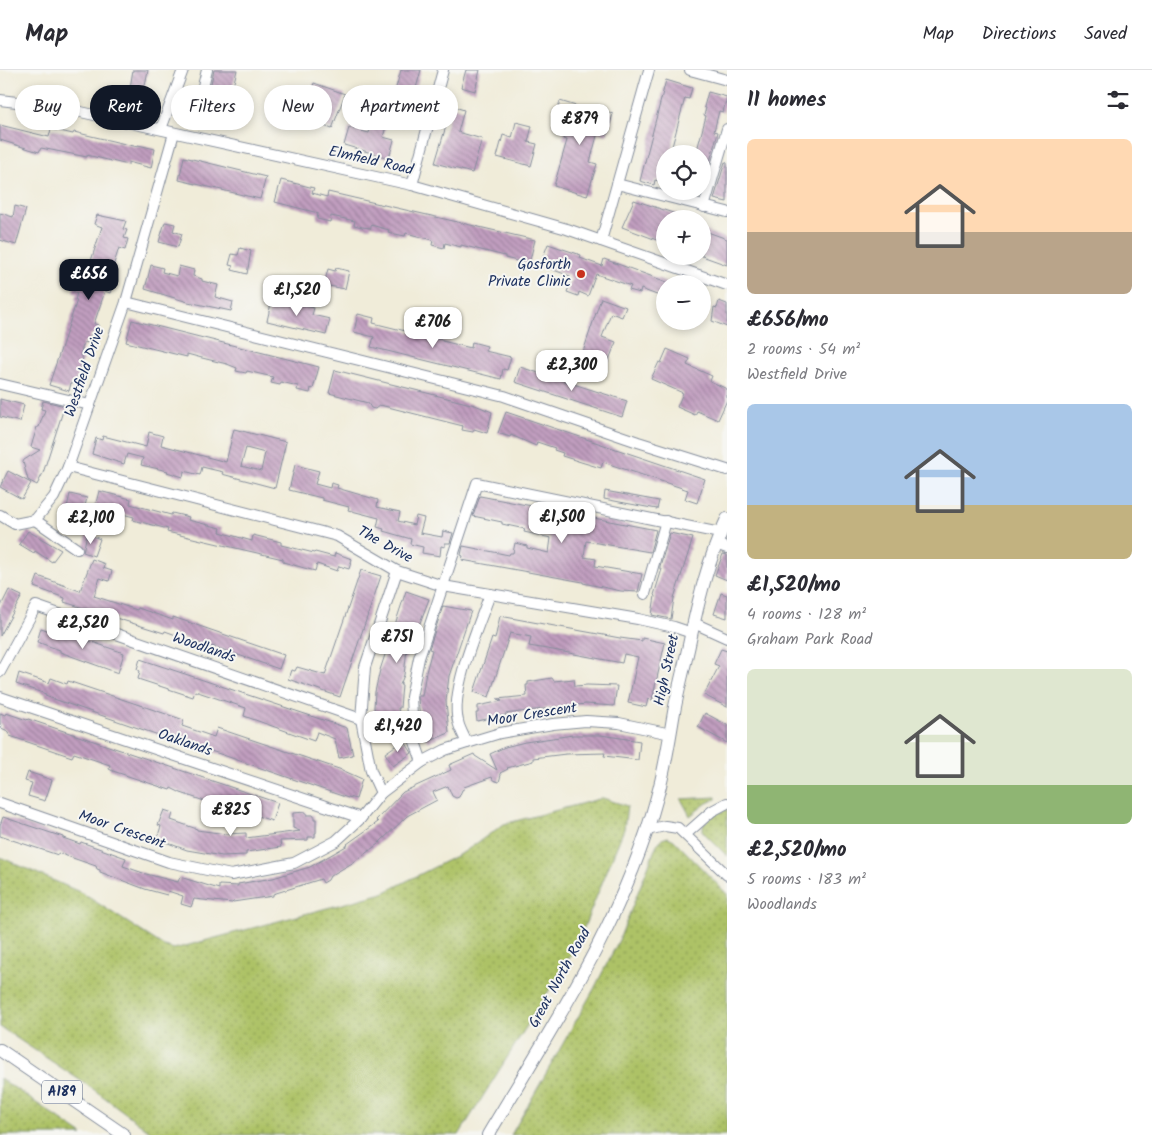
<!DOCTYPE html>
<meta charset="utf-8">
<style>
body{margin:0;font-family:Kalam,sans-serif;background:#f2f2f3;color:#2b2b33;height:100vh;display:flex;flex-direction:column;font-size:19px;white-space:nowrap}
*{box-sizing:border-box;margin:0}
p{font-size:16px;color:#7c7c81}
.icon{flex:none;width:28px;height:28px;fill:none;stroke:currentColor;stroke-width:2;stroke-linecap:round;stroke-linejoin:round}
.map{position:relative;flex:1;overflow:hidden}
.panel{display:flex;flex-direction:column;background:#fff;width:425px}
.panel>*{flex:none}
.banner{position:absolute;left:15px;top:15px;width:475px;height:45px;display:flex;gap:10px}
.controls{position:absolute;left:656px;top:75px;display:grid;gap:10px}
.controls a{display:grid;place-items:center;width:55px;height:55px;border-radius:50%;background:#fff;box-shadow:0 2px 8px #0003;font-size:25px}
.price{position:absolute;translate:-50% -42px;padding:0 11px;border-radius:10px;background:#fff;color:#222;font-size:16px;line-height:32px;filter:drop-shadow(0 1px 2px #0008)}
.price::after{content:'';position:absolute;left:50%;top:30px;width:15px;height:11px;margin-left:-8px;background:inherit;clip-path:polygon(0 0,100% 0,50% 100%)}
.price.active{background:#111827;color:#fff}
ul{padding:0;list-style:none}
li{display:grid;align-content:center;gap:10px;height:265px;padding:0 20px}
li span{display:grid;place-items:center;height:155px;border-radius:8px;color:#555}
li>.icon{margin-inline-start:auto}
span .icon{width:90px;height:90px;fill:#fffc;stroke-width:1}
li b{font-size:21px}
h2{display:flex;justify-content:space-between;align-items:center;height:60px;padding:0 20px;font-size:21px}
.pill{padding:0 18px;border-radius:22px;background:#fff;box-shadow:0 2px 8px #0003;font-size:18px;line-height:45px}
.pill.active{background:#111827;color:#fff}
header{display:flex;align-items:center;gap:30px;box-sizing:border-box;height:70px;padding:0 25px;background:#fff;border-bottom:1px solid #e1e1e2}
header strong{font-size:24px}
nav{display:flex;gap:28px;margin-inline-start:auto;font-size:18px}
main{display:flex;flex:1;min-height:0}
.map>svg:first-child{display:block}
.grass{fill:url(#grass-dots);stroke:#647862}
.building{fill:url(#building-back-hatch);fill-rule:evenodd}
.lines{fill:none;stroke-linecap:round;stroke-linejoin:round}
.minor-casing{stroke:#868e9c;stroke-width:12}
.major-casing{stroke:#868e9c;stroke-width:14}
.minor{stroke:#fff;stroke-width:10}
.major{stroke:#fff;stroke-width:12}
.poi-dot{fill:#c8321e;stroke:#f6f6f2;stroke-width:2}
.labels{text-anchor:middle;dominant-baseline:central;stroke-width:4;stroke-linejoin:round;paint-order:stroke}
.shield{fill:#f6f6f2;stroke:#5d6b8a;stroke-width:1}
.shield-label{font-size:14px;font-weight:bold;fill:#1b2f5e}
.street-label{font-size:15px;fill:#1b2f5e;stroke:#f6f6f2}
.poi-label{font-size:15px;fill:#1b2f5e;stroke:#f6f6f2;text-anchor:end}
</style>
<header>
<strong>Map</strong>
<nav><a>Map</a><a>Directions</a><a>Saved</a></nav>
</header>
<main>
<div class="map">
<svg width="727" height="1065" viewBox="0 0 727 1065">
<defs>
<pattern id="grass-dots" width="8" height="8" patternUnits="userSpaceOnUse" patternTransform="scale(1.25)"><rect width="8" height="8" fill="#adc266"/><path d="M2 2h.1M6 6h.1" fill="none" stroke="#8c9e57" stroke-width="1.8" stroke-linecap="round"/></pattern>
<pattern id="building-back-hatch" width="6" height="6" patternUnits="userSpaceOnUse" patternTransform="scale(1.25)"><rect width="6" height="6" fill="#c19ebf"/><path d="M-1 5l2 2M0 0l6 6M5-1l2 2" fill="none" stroke="#9c819e"/></pattern>
</defs>
<rect width="100%" height="100%" fill="#f6f6f2"/>
<filter id="ink" filterUnits="userSpaceOnUse"><feTurbulence type="fractalNoise" baseFrequency=".02" numOctaves="2"/><feDisplacementMap in="SourceGraphic" scale="10" xChannelSelector="R" yChannelSelector="G"/><feConvolveMatrix kernelMatrix="1 2 1 2 8 2 1 2 1" color-interpolation-filters="sRGB"/></filter>
<filter id="wash" filterUnits="userSpaceOnUse"><feTurbulence type="fractalNoise" baseFrequency=".0096" numOctaves="4" result="noise"/><feDisplacementMap in="SourceGraphic" scale="20" xChannelSelector="R" yChannelSelector="G"/><feGaussianBlur stdDeviation="1.12" result="paint"/><feColorMatrix in="noise" values="0 0 0 0 0 0 0 0 0 0 0 0 0 0 0 0 0 1.4 0 .05"/><feComposite in="paint" operator="in"/></filter>
<g filter="url(#wash)">
<rect width="100%" height="100%" fill="#f0ecd9"/>
<g class="grass">
<polygon points="716,727 716,729 707,733 690,746 681,729"/>
<polygon points="603,728 627,736 624,759 576,877 459,1065 155,1065 93,1019 0,957 0,787 82,823 164,876 174,879 383,823 464,782 504,754"/>
<polygon points="727,739 727,786 703,762 703,755 712,746"/>
<polygon points="668,767 674,770 727,824 727,1065 511,1065 594,919 619,870 657,774 662,769"/>
<polygon points="0,1008 83,1065 0,1065"/>
</g>
<g id="blocks">
<g class="building">
<polygon points="133,0 148,0 144,21 130,18"/>
<polygon points="214,0 237,0 228,37 224,36 221,46 204,42 206,32 203,31 205,23 210,18"/>
<polygon points="401,0 421,0 412,33 393,28"/>
<polygon points="466,0 480,0 475,21 461,17"/>
<polygon points="666,10 692,18 689,29 685,28 670,84 665,84 665,113 655,110 654,115 640,111"/>
<polygon points="314,13 345,24 332,59 301,47"/>
<polygon points="708,22 727,27 723,42 719,41 714,61 718,62 705,109 702,108 702,84 696,84 706,46 704,45 706,38 704,37"/>
<polygon points="365,28 392,36 383,67 394,70 389,88 344,75 349,58 369,63 373,47 368,45 369,42 362,40"/>
<polygon points="560,31 592,41 593,38 613,44 607,65 598,62 590,92 597,94 587,126 554,116 567,70 563,69 568,49 556,45"/>
<polygon points="452,36 464,40 458,62 482,69 472,103 435,93"/>
<polygon points="516,52 532,56 528,72 537,74 531,96 497,87 503,65 512,68"/>
<polygon points="0,55 49,67 51,59 73,64 74,62 138,77 138,75 155,79 151,98 128,92 128,95 87,85 87,87 41,78 39,82 0,70"/>
<polygon points="184,87 266,107 260,129 179,110"/>
<polygon points="725,92 727,93 727,132 714,129"/>
<polygon points="281,110 314,118 312,123 327,127 328,122 535,170 529,194 505,188 505,186 461,175 461,177 445,173 444,178 432,175 433,170 406,163 405,166 395,164 388,162 389,160 371,155 371,158 362,157 354,155 355,151 331,146 330,152 317,149 318,143 275,132"/>
<polygon points="634,130 685,147 685,149 665,149 665,165 662,172 622,157"/>
<polygon points="15,136 26,139 16,175 0,170 0,143 13,147"/>
<polygon points="97,145 126,151 123,159 127,160 124,168 128,169 125,180 119,178 108,212 113,214 110,223 105,221 94,254 99,255 96,265 91,264 88,273 84,272 80,286 83,288 80,297 83,299 80,308 77,307 74,314 71,313 69,321 49,315 77,230 75,230 77,223 73,221 77,210 84,212 102,157 94,154"/>
<polygon points="165,152 175,154 173,161 182,164 178,177 159,172"/>
<polygon points="705,161 727,169 727,195 702,186 702,168"/>
<polygon points="548,174 581,185 580,188 602,196 604,189 667,212 662,227 641,219 640,223 629,220 631,216 596,204 588,226 579,222 578,226 567,222 572,209 569,208 570,206 540,195"/>
<polygon points="240,178 251,181 247,204 232,200 233,196 229,195 232,184 238,185"/>
<polygon points="151,195 163,198 162,202 177,206 179,196 194,200 193,206 202,209 202,211 218,215 215,227 233,232 231,241 188,232 145,219"/>
<polygon points="336,198 349,201 345,219 324,215 328,199 335,201"/>
<polygon points="601,228 626,237 622,247 611,243 602,267 616,272 607,295 582,285"/>
<polygon points="272,229 314,238 312,245 330,249 326,265 267,251"/>
<polygon points="719,231 727,234 727,257 712,251 714,237 717,238"/>
<polygon points="358,244 374,248 373,253 442,270 442,271 471,278 472,272 487,276 485,281 511,287 507,300 503,299 501,309 371,277 374,267 354,262"/>
<polygon points="132,250 319,297 313,319 311,318 310,323 297,320 298,316 281,312 280,315 271,313 273,307 247,301 246,303 236,301 237,298 227,294 202,288 187,284 187,287 126,272"/>
<polygon points="667,279 690,289 687,295 712,306 710,311 727,319 727,330 718,350 697,341 695,345 677,337 683,323 651,309 659,292 661,293"/>
<polygon points="520,297 627,331 622,347 515,312"/>
<polygon points="335,300 475,335 492,342 487,363 474,359 473,362 462,360 463,356 380,335 375,339 371,338 368,333 329,323"/>
<polygon points="0,329 24,335 20,352 0,347"/>
<polygon points="43,331 70,337 68,342 63,341 43,403 37,415 28,410 23,392 24,390 40,380 31,377 37,357 39,357 45,340 41,339"/>
<polygon points="506,342 705,409 697,433 685,429 688,420 603,392 601,398 581,392 562,386 563,383 554,380 555,378 537,372 536,376 511,365 510,367 498,363"/>
<path d="M234 359 286 372 275 418 222 404 223 402 202 397 200 405 184 401 183 407 167 402 168 401 141 395 143 388 127 384 124 394 92 384 96 368 102 370 103 366 146 377 149 362 163 366 161 375 226 392ZM246 378 265 383 261 401 241 396Z"/>
<polygon points="295,395 319,401 315,414 330,418 331,413 338,415 337,418 378,430 377,437 400,442 398,451 414,455 416,446 424,448 420,463 442,467 443,461 453,463 450,473 445,473 445,477 441,476 440,486 422,483 423,477 410,474 411,469 383,461 384,459 377,457 379,448 348,440 349,437 322,430 322,428 289,420"/>
<polygon points="8,401 31,413 22,429 0,417"/>
<polygon points="99,421 131,429 130,434 171,445 172,443 189,447 188,450 221,458 220,462 252,471 253,465 281,472 281,475 314,483 315,482 334,487 335,483 352,489 349,499 339,496 337,501 317,494 315,501 283,492 283,489 167,462 168,459 133,450 134,447 95,437"/>
<polygon points="605,421 659,431 657,439 604,429"/>
<polygon points="70,424 87,428 80,455 64,451"/>
<polygon points="480,426 656,460 650,482 586,471 584,487 596,489 595,496 642,504 638,522 621,521 583,513 583,512 462,490 463,486 461,485 463,476 509,485 510,483 513,483 515,473 527,476 527,478 549,483 551,468 524,462 525,459 502,454 502,452 473,446"/>
<polygon points="28,461 61,480 52,492 35,481 34,483 19,474"/>
<polygon points="670,463 693,468 674,528 671,549 652,545 655,526 654,525 662,499 660,499 660,496"/>
<polygon points="87,464 100,469 94,486 83,482"/>
<polygon points="723,484 727,485 727,510 715,505"/>
<polygon points="92,489 105,494 103,498 112,501 109,511 100,508 94,526 137,540 138,538 173,550 173,547 284,585 279,599 212,576 212,578 165,561 164,563 64,532 65,528 34,517 38,506 80,521"/>
<polygon points="361,500 381,506 340,627 288,609 291,600 295,601 297,597 325,605"/>
<polygon points="9,520 22,526 0,566 0,538"/>
<polygon points="406,521 429,529 413,571 408,570 404,605 400,615 402,615 400,638 398,638 400,651 398,651 399,662 377,664 374,637 375,622 380,600"/>
<polygon points="721,523 727,525 727,548 714,544"/>
<polygon points="443,536 471,541 449,606 446,631 449,663 428,672 421,659 418,628 418,626 422,626 426,602 432,580 429,579"/>
<polygon points="500,546 620,568 642,571 642,568 665,573 652,630 648,629 646,637 628,633 638,587 624,584 622,593 553,580 529,576 531,567 510,563 489,627 474,622 492,568 495,569"/>
<polygon points="41,558 65,566 66,563 124,583 118,603 60,582 60,580 37,572"/>
<polygon points="721,579 727,581 727,637 704,625 719,596 714,594"/>
<polygon points="140,589 347,658 353,685 339,688 335,669 317,662 314,671 244,646 246,638 195,621 193,627 138,609 140,601 137,599"/>
<polygon points="19,603 49,613 51,608 67,614 68,611 184,650 182,656 214,667 217,658 342,700 362,709 356,729 348,727 348,728 220,684 177,670 176,671 45,626 46,624 16,614"/>
<polygon points="552,608 554,611 574,609 575,616 587,615 617,616 614,636 586,634 543,639 505,644 506,645 477,651 476,643 478,643 478,636 502,631 497,629 527,626 526,615 528,615 528,612"/>
<polygon points="0,643 5,645 6,643 27,650 28,649 278,733 272,751 243,741 242,744 181,723 171,718 170,720 113,701 109,699 110,695 74,683 72,687 10,666 6,660 1,658 2,655 0,654"/>
<polygon points="705,643 727,655 727,673 698,657"/>
<polygon points="573,665 601,665 640,671 638,690 604,686 605,683 566,684 533,688 533,691 507,698 508,699 500,703 501,705 499,712 493,710 492,707 464,717 465,718 462,720 459,727 456,728 452,726 448,716 433,722 437,730 407,746 378,774 354,792 330,806 328,810 323,813 321,809 273,824 273,826 233,832 232,833 194,829 191,837 181,834 183,826 168,821 167,825 145,819 100,802 100,800 97,799 96,796 58,783 58,785 0,766 0,755 3,747 63,767 63,768 80,774 81,772 126,788 123,796 146,804 178,812 180,807 219,819 219,815 238,816 238,814 273,808 310,797 348,775 347,774 378,752 376,750 403,722 451,700 449,695 474,684 475,686 497,700 490,684 505,677 525,672"/>
<polygon points="404,670 412,683 393,696 385,683"/>
<polygon points="28,702 52,710 45,731 28,726 32,713 25,711"/>
<polygon points="164,740 173,743 171,750 197,759 197,760 226,764 246,763 246,768 300,761 293,758 293,743 306,742 306,745 314,745 314,749 316,749 316,763 315,763 315,767 308,767 308,770 280,771 281,777 246,782 246,785 222,786 187,780 157,769 161,756 158,755"/>
</g>
</g>
</g>
<g filter="url(#ink)">
<use href="#blocks" fill-opacity="0" stroke="#868e9c" stroke-width="1"/>
<g class="lines">
<defs>
<g id="minor">
<polyline points="690,0 727,10"/>
<polyline points="203,16 207,0"/>
<polyline points="0,30 58,37 412,115 567,159 727,215"/>
<polyline points="161,59 183,0"/>
<polyline points="617,114 727,142"/>
<polyline points="412,115 443,0"/>
<polyline points="704,137 727,59"/>
<polyline points="601,171 649,0"/>
<polyline points="126,232 504,326 638,372 727,400"/>
<polyline points="0,314 90,335"/>
<polyline points="68,397 337,466 397,501 443,516 638,549 674,557 692,563"/>
<polyline points="0,445 15,454 35,450 54,427 68,397 126,232 174,63"/>
<polyline points="35,450 77,479"/>
<polyline points="716,474 727,478"/>
<polyline points="645,524 666,451"/>
<polyline points="694,553 727,568"/>
<polyline points="0,602 36,536 361,649"/>
<polyline points="0,627 361,748"/>
<path d="M467 673C464 666 459 658 458 651 450 620 479 555 490 524"/>
<polyline points="422,692 413,666 411,627 419,588 477,413 720,463"/>
<polyline points="381,723 371,701 361,649 365,597 397,501"/>
<polyline points="0,733 169,792 231,805 294,793 336,771 361,748 381,723 422,692 445,680 467,673 500,663 553,654 586,651 619,653 671,664"/>
<polyline points="647,760 665,756 678,758 727,805"/>
<polyline points="686,764 712,741 727,733"/>
</g>
<g id="major">
<polyline points="0,980 124,1065"/>
<path d="M488 1065C552 957 624 850 657 727 665 700 669 671 674 642 678 620 684 598 689 575 698 532 708 489 727 449"/>
</g>
</defs>
<use href="#minor" class="minor-casing"/>
<use href="#major" class="major-casing"/>
<use href="#minor" class="minor"/>
<use href="#major" class="major"/>
</g>
</g>
<circle class="poi-dot" cx="581" cy="204" r="5"/>
<g class="labels">
<rect class="shield" x="42" y="1010.5" width="40" height="23" rx="4"/>
<g class="shield-label">
<text x="62" y="1022">A189</text>
</g>
<g class="street-label">
<text transform="translate(371 91) rotate(13)">Elmfield Road</text>
<text transform="translate(85 302) rotate(-71)">Westfield Drive</text>
<text transform="translate(385 475) rotate(29)">The Drive</text>
<text transform="translate(204 578) rotate(19)">Woodlands</text>
<text transform="translate(667 600) rotate(-78)">High Street</text>
<text transform="translate(532 645) rotate(-9)">Moor Crescent</text>
<text transform="translate(185 673) rotate(19)">Oaklands</text>
<text transform="translate(122 760) rotate(19)">Moor Crescent</text>
<text transform="translate(560 908) rotate(-61)">Great North Road</text>
</g>
<g class="poi-label">
<text x="571" y="195">Gosforth<tspan x="571" dy="17">Private Clinic</tspan></text>
</g>
</g>
</svg>
<div class="controls">
<a><svg class="icon" aria-label="locate" viewBox="0 0 24 24"><circle cx="12" cy="12" r="6"/><path d="M12 2v4M12 18v4M2 12h4M18 12h4"/></svg></a>
<a>+</a>
<a>−</a>
</div>
<b class="price" style="left:580px;top:76px">£879</b>
<b class="price active" style="left:89px;top:231px">£656</b>
<b class="price" style="left:297px;top:247px">£1,520</b>
<b class="price" style="left:433px;top:279px">£706</b>
<b class="price" style="left:572px;top:322px">£2,300</b>
<b class="price" style="left:562px;top:474px">£1,500</b>
<b class="price" style="left:91px;top:475px">£2,100</b>
<b class="price" style="left:83px;top:580px">£2,520</b>
<b class="price" style="left:397px;top:594px">£751</b>
<b class="price" style="left:398px;top:683px">£1,420</b>
<b class="price" style="left:231px;top:767px">£825</b>
<div class="banner">
<a class="pill">Buy</a>
<a class="pill active">Rent</a>
<a class="pill">Filters</a>
<a class="pill">New</a>
<a class="pill">Apartment</a>
</div>
</div>
<section class="panel">
<h2>11 homes<svg class="icon" aria-label="filters" viewBox="0 0 24 24"><path d="M4 7h16M4 17h16"/><circle cx="9" cy="7" r="2"/><circle cx="15" cy="17" r="2"/></svg></h2>
<ul>
<li><span style="background:linear-gradient(#ffd9b3 60%,#b9a48a 0)"><svg class="icon" aria-label="home" viewBox="0 0 24 24"><path d="M3 11l9-7 9 7M6 9v11h12V9"/></svg></span><div><b>£656/mo</b><p>2 rooms · 54 m²</p><p>Westfield Drive</p></div></li>
<li><span style="background:linear-gradient(#a9c7e8 65%,#c2b280 0)"><svg class="icon" aria-label="home" viewBox="0 0 24 24"><path d="M3 11l9-7 9 7M6 9v11h12V9"/></svg></span><div><b>£1,520/mo</b><p>4 rooms · 128 m²</p><p>Graham Park Road</p></div></li>
<li><span style="background:linear-gradient(#dfe7d0 75%,#8fb573 0)"><svg class="icon" aria-label="home" viewBox="0 0 24 24"><path d="M3 11l9-7 9 7M6 9v11h12V9"/></svg></span><div><b>£2,520/mo</b><p>5 rooms · 183 m²</p><p>Woodlands</p></div></li>
</ul>
</section>
</main>
